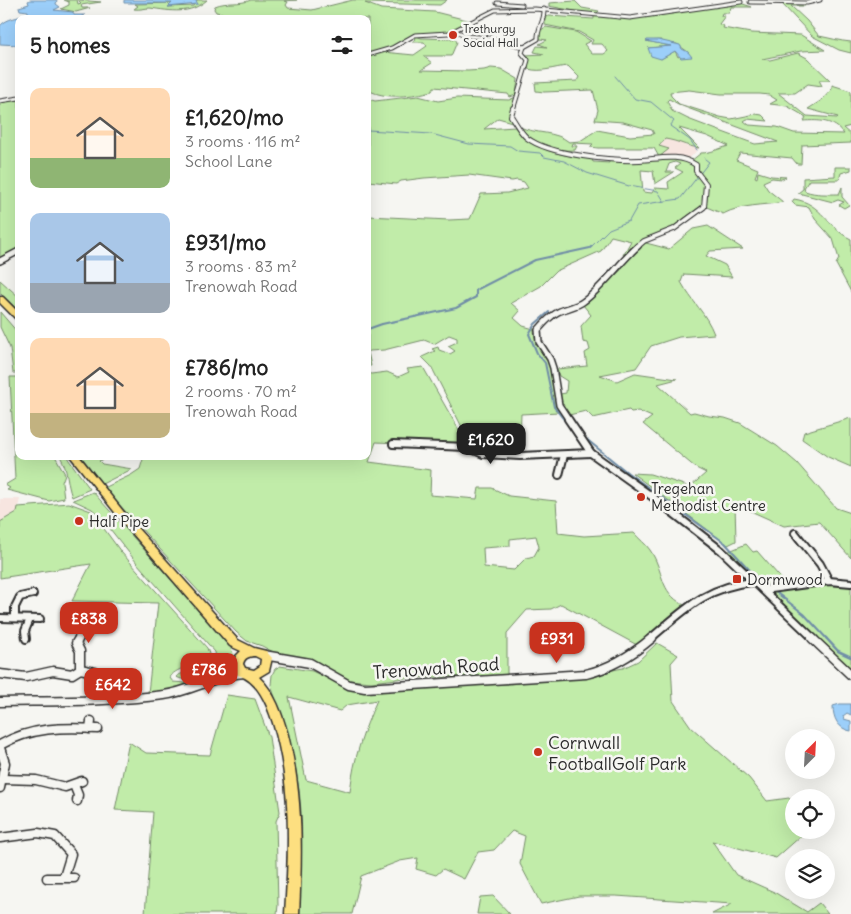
<!DOCTYPE html>
<meta charset="utf-8">
<style>
body{margin:0;font-family:Delius,sans-serif;background:#f2f2f2;color:#222;height:100vh;display:flex;flex-direction:column;font-size:19px;white-space:nowrap}
*{box-sizing:border-box;margin:0}
p{font-size:16px;color:#767676}
.icon{flex:none;width:28px;height:28px;fill:none;stroke:currentColor;stroke-width:2;stroke-linecap:round;stroke-linejoin:round}
.map{position:relative;flex:1;overflow:hidden}
.drawer{position:absolute;left:15px;top:15px;width:356px;height:445px;display:flex;flex-direction:column;background:#fff;border-radius:10px;box-shadow:0 5px 20px #0002}
.drawer>*{flex:none}
.needle{width:32px;rotate:24deg}
.tools{position:absolute;left:785px;top:729px;display:grid;gap:10px}
.tools a{display:grid;place-items:center;width:50px;height:50px;border-radius:50%;background:#fff;box-shadow:0 5px 20px #0002;font-size:25px}
.price{position:absolute;translate:-50% -42px;padding:0 11px;border-radius:10px;background:#c8321e;color:#fff;font-size:16px;line-height:32px;filter:drop-shadow(0 1px 2px #0008)}
.price::after{content:'';position:absolute;left:50%;top:30px;width:15px;height:11px;margin-left:-8px;background:inherit;clip-path:polygon(0 0,100% 0,50% 100%)}
.price.selected{background:#222;color:#fff}
ul{padding:0;list-style:none}
li{display:flex;align-items:center;gap:15px;height:125px;padding:0 15px}
li span{display:grid;place-items:center;flex:none;width:140px;height:100px;border-radius:10px;color:#555}
li>.icon{margin-inline-start:auto}
span .icon{width:60px;height:60px;fill:#fffc;stroke-width:1}
li b{font-size:21px}
h2{display:flex;justify-content:space-between;align-items:center;height:60px;padding:0 15px;font-size:21px}
.map>svg:first-child{display:block}
.built{fill:#f7e5e0}
.green{fill:#c1eca9;stroke:#768c6a;fill-rule:evenodd}
.water{fill:#9ccffa;stroke:#6f8da7}
.lines{fill:none;stroke-linecap:round;stroke-linejoin:round}
.stream-far2{stroke:#6f8da7;stroke-width:1}
.stream-far1{stroke:#6f8da7;stroke-width:2}
.stream{stroke:#6f8da7;stroke-width:2.5}
.minor-far4-casing{stroke:#2b2b2b;stroke-width:5}
.minor-far3-casing{stroke:#2b2b2b;stroke-width:6}
.minor-far2-casing{stroke:#2b2b2b;stroke-width:8}
.minor-far1-casing{stroke:#2b2b2b;stroke-width:10}
.minor-casing{stroke:#2b2b2b;stroke-width:11}
.highway-casing{stroke:#2b2b2b;stroke-width:3}
.minor-far4{stroke:#f6f6f2;stroke-width:3}
.minor-far3{stroke:#f6f6f2;stroke-width:4}
.minor-far2{stroke:#f6f6f2;stroke-width:5}
.minor-far1{stroke:#f6f6f2;stroke-width:6}
.minor{stroke:#f6f6f2;stroke-width:8}
.highway{fill:#fddf80;fill-rule:evenodd}
.poi-dot{fill:#c8321e;stroke:#f6f6f2;stroke-width:2}
.labels{text-anchor:middle;dominant-baseline:central;stroke-width:5;stroke-linejoin:round;paint-order:stroke}
.far-poi-label{font-size:12px;fill:#2b2b2b;stroke:#f6f6f2;text-anchor:start}
.poi-label{font-size:15px;fill:#2b2b2b;stroke:#f6f6f2;text-anchor:start}
.near-street-label{font-size:18px;fill:#2b2b2b;stroke:#f6f6f2}
.near-poi-label{font-size:18px;fill:#2b2b2b;stroke:#f6f6f2;text-anchor:start}
</style>
<div class="map">
<svg width="851" height="914" viewBox="0 0 851 914">
<rect width="100%" height="100%" fill="#f6f6f2"/>
<filter id="ink" filterUnits="userSpaceOnUse"><feTurbulence type="fractalNoise" baseFrequency=".02" numOctaves="2"/><feDisplacementMap in="SourceGraphic" scale="10" xChannelSelector="R" yChannelSelector="G"/><feConvolveMatrix kernelMatrix="1 2 1 2 8 2 1 2 1" color-interpolation-filters="sRGB"/></filter>
<g filter="url(#ink)">
<g class="built">
<polygon points="665,139 680,141 686,146 699,148 689,159 660,157 659,146"/>
<polygon points="0,499 20,499 17,512 0,522"/>
</g>
<g class="green">
<polygon points="64,0 77,0 78,4 81,3 78,0 101,2 81,5 82,8 90,8 76,12 61,9 69,5 69,2"/>
<path d="M197 0H207C190 15 171 11 150 8 145 8 140 10 134 9L138 6 135 4 174 3 168 7 193 6Z"/>
<path d="M251 0H297L284 1 288 2 286 5 288 8 312 10 353 0H447L440 5 365 3 381 9 435 12 471 21 451 31 414 34 392 47 373 53 368 52V19H249L216 12 214 9 215 6C227 1 239 5 251 0Z"/>
<polygon points="575,1 582,8 599,11 595,15 549,6 549,3"/>
<path d="M740 3 752 7H731L729 13H722L721 16H725L719 24 724 26 723 28 751 33 801 35 825 50 801 51 762 59 770 60 798 53 807 58 830 80H819L822 86 808 84 795 93H778L807 116 837 118 838 117 808 109 822 100 832 89V85L851 91V126L843 128 851 135V143L802 145 801 164H797L792 158 740 153 736 160 758 169 755 177 757 178 758 172 771 176 786 177 782 179 772 178 763 182 768 190 783 202C763 206 742 204 723 214L702 205 670 229 642 240 623 255 631 241 611 236 601 251 556 271 541 286 511 303 520 311 514 318 523 326 534 329C534 343 542 349 548 361 553 374 553 396 559 412L521 414 520 441 466 435 431 366 422 357 435 351 432 349 438 347 439 350 450 354 455 351 448 346 457 342V338L449 335 434 344 424 340 384 350 370 351 368 352 371 366H368V216L449 220 470 219 481 194 507 193 528 188 524 182 517 180 512 181 469 175 424 178 401 181 396 184 368 181V99L375 101 418 96 438 101 457 98 509 100 516 97 509 117 512 122 498 118 484 129 515 127C531 151 565 156 592 159L593 162 609 163V160L665 159 691 161 701 153C711 153 720 148 729 146L707 136 679 128 699 148C685 146 679 141 665 139L659 146 669 149 659 157 654 148H598L590 147 593 144 573 143 572 146H577L575 150C555 152 532 143 520 127 535 134 556 131 569 142L580 141 597 130 630 136 654 134 652 130 623 122 595 120 598 110 593 90 544 92 536 91 535 83 577 81 579 77 568 66C554 67 542 73 528 69L529 60 525 55 544 54 534 52 537 46 547 47 539 44 547 40 540 39 539 31 546 27 576 32 591 41 584 44 592 54H604L608 51 602 44H591L593 40 579 32 545 25V17L549 16 594 19V16L649 17ZM661 40 665 43 677 44 688 52 678 57 675 51 661 59 648 48 671 46 646 41ZM689 90 721 94H760L769 95 777 100 770 104 787 106 806 117 804 121C819 120 834 120 844 134L794 133 777 127 749 125 744 121 747 119 768 121 762 115 756 114 731 119 720 117 679 104 671 96 670 92ZM669 99 682 106 778 142 755 144 717 130 688 119 672 111 667 101ZM675 162 680 164 675 168 683 172 668 182 669 189 655 188 652 193 643 192 641 170 653 171 655 184 674 172H666L669 164Z"/>
<path d="M784 4H804L805 6H791L807 21 819 36C830 38 839 41 851 42V53L839 50 812 36 783 5Z"/>
<path d="M417 36 421 38 455 39 457 42 451 56H423L432 63 421 70 468 71 484 70 491 68 501 69 518 79 516 95 510 97 508 94 434 87 432 91C413 96 386 100 368 90V55L383 52 414 55 427 46 424 42H412L416 39 414 37Z"/>
<polygon points="19,99 19,248 0,259 0,102"/>
<path d="M835 167H851V170L841 173 839 180H809L804 188 805 191C816 195 828 194 839 194L842 187V197L849 205 844 208 839 205 844 202 838 200 833 202 798 193 803 189V178L835 176Z"/>
<path d="M794 199C822 203 827 228 851 239V292L836 264 839 259 833 239 815 219 809 207 795 205 792 202Z"/>
<path d="M708 226 743 249 710 251 706 256 725 265 732 277 684 274 681 282C692 302 706 313 714 334L679 337 651 346 636 368 600 375 617 381 635 373 677 379 658 384 690 413 694 412 709 416 725 418 740 423 777 446 797 463 836 508 851 513V558L819 522 784 526 735 504 736 541 728 545 632 473 650 474 690 487 706 473 696 468 643 424 652 417 638 411 631 412 629 410 593 418 586 411 569 415 562 404 560 394 566 393 567 381 559 376 557 369 587 366 585 353 590 350 588 343 583 342 581 326 591 315 583 305 621 270 625 260 646 243 669 249 693 229Z"/>
<polygon points="0,280 19,297 19,311 0,293"/>
<polygon points="0,312 19,334 19,373 13,373 10,348 0,327"/>
<path d="M423 367 464 439 463 446 376 442 369 462 431 470 430 495 477 499 479 488H492L509 496 556 501 558 533 584 536 634 533C639 539 646 544 650 550 665 572 658 591 684 605L637 645 561 604 551 609 527 610 507 633V675L405 678 371 682 350 680 314 661 275 653 262 646 247 641 236 632 104 488 131 475 140 469 144 456H368V371L371 374 387 372 398 377 409 372 407 369ZM536 536 539 547 534 556 526 558 514 570 484 567 483 548 510 546V539Z"/>
<polygon points="10,377 19,377 19,456 55,456 65,474 62,482 64,498 49,501 7,490 10,488 5,485 15,479"/>
<polygon points="851,418 851,467 828,457 802,439 804,432"/>
<path d="M60 456H66L90 489 72 497C66 481 69 472 60 456Z"/>
<polygon points="81,456 108,456 99,461 102,464 132,469 102,484"/>
<path d="M93 492 230 646 234 657 231 666C227 667 224 670 220 672 208 678 188 683 176 677 187 668 207 674 216 660L215 652 137 563 99 515 92 509 73 500Z"/>
<path d="M69 503 91 511 121 552 207 648 209 654 207 661C197 665 173 668 170 678L173 682 198 684 167 692 148 693 158 603 72 601 91 564 0 578V522L17 512 18 507Z"/>
<polygon points="746,544 753,552 757,551 785,583 760,585 727,552"/>
<polygon points="827,584 851,585 851,675 769,590"/>
<path d="M657 643 678 655 671 663 673 701 691 727 749 778 767 801 789 798 794 805V830H801V836L776 858 712 841 736 875 774 892 807 912 819 903 828 914H712L732 904 616 896H579L541 904 520 864 525 836 512 831 494 850 478 852 464 879 443 869 436 875 416 869 418 858 400 861 361 876 352 914H298C301 869 305 821 297 777 292 745 280 715 271 685L272 675 275 669 280 666 312 671 348 688 381 692 385 690 456 684H509L578 677 623 668 638 661ZM289 697 340 711 347 705 377 700C363 732 354 757 350 792L306 780Z"/>
<polygon points="227,695 255,699 269,737 280,812 276,821 278,905 277,914 145,914 153,812 115,810 129,742 146,753 210,755"/>
<polygon points="493,896 510,914 477,914 480,897"/>
</g>
<g class="water">
<path d="M30 0H57L56 4 60 7 54 10 73 12 74 15H85L82 16 84 19H19V45L0 44V26C8 17 18 19 28 13V11L20 10 19 7 29 4 28 1Z"/>
<polygon points="124,0 197,0 196,1 198,4 168,7 172,3 124,3"/>
<polygon points="647,40 658,40 680,45 682,49 688,52 692,57 681,58 675,51 661,59 651,56 648,48 671,46 646,41"/>
<path d="M840 704H851V715L847 713 843 716 844 719 851 721V731C838 729 833 718 833 706Z"/>
</g>
<g class="lines">
<g class="stream-far2">
<polyline points="615,76 635,99 651,102 674,121 670,126 690,140 697,150"/>
<polyline points="368,130 431,134 469,144 510,146 518,151 540,153 544,157 564,161 587,173 629,186 658,191 664,201"/>
<polyline points="700,154 703,157"/>
<polyline points="591,247 609,229 629,221 638,205 680,199 709,162 705,159"/>
</g>
<g class="stream-far1">
<polyline points="549,312 535,324 529,334 537,353 545,363 554,407 569,426"/>
<polyline points="368,329 382,324 456,308 476,297 476,290 535,260 590,248 592,246"/>
<polyline points="585,438 628,473 725,543 756,577 769,587"/>
<polyline points="773,590 804,614 827,639"/>
</g>
<polyline class="stream" points="826,638 838,651 851,657"/>
<defs>
<g id="minor-far4">
<polyline points="750,2 807,3 820,0"/>
<polyline points="497,3 522,5"/>
<polyline points="455,31 468,36 491,38 524,47"/>
<polyline points="368,55 392,48 415,35 449,33 495,10 535,9 630,18 741,2"/>
<polyline points="0,101 19,98"/>
<path d="M513 110 528 60 522 53 524 47 538 39C537 28 545 21 544 9"/>
</g>
<path id="minor-far3" d="M513 108 511 116C516 123 520 132 527 138 549 155 612 161 640 160 659 159 679 153 696 165V171L706 184 704 207 674 229 644 241 637 247"/>
<g id="minor-far2">
<polyline points="0,261 19,251"/>
<path d="M569 420 559 405 553 368 550 359 539 342 538 330C544 323 550 316 558 312 566 308 577 307 584 301 605 285 619 263 638 246"/>
</g>
<g id="minor-far1">
<polyline points="568,419 591,453 654,498 722,551 814,639"/>
<polyline points="393,444 467,447 483,454 520,456 591,453"/>
<polyline points="559,475 564,455"/>
<polyline points="795,533 820,564 829,581"/>
<polyline points="763,590 829,581 851,583"/>
<polyline points="0,618 40,619"/>
<polyline points="15,618 15,607 20,597 33,594"/>
<polyline points="26,639 25,631 30,619"/>
<polyline points="78,639 86,623 106,624"/>
<path d="M650 639C684 610 707 586 753 582"/>
</g>
<g id="minor">
<polyline points="79,638 76,643 80,651 80,669"/>
<polyline points="812,638 851,675"/>
<path d="M264 655 310 663 349 685 365 688 586 674C611 668 632 655 652 638"/>
<polyline points="0,674 26,677 53,671 72,674 80,669 100,673 125,673"/>
<path d="M0 702C54 701 110 702 164 695 192 691 216 675 244 673"/>
<polyline points="90,729 91,721"/>
<path d="M0 745C31 727 63 727 98 729"/>
<polyline points="0,748 5,763 0,788"/>
<polyline points="3,779 36,780 65,787 82,781"/>
<polyline points="74,785 78,795 77,801"/>
<polyline points="0,838 38,833 55,836 71,854 64,877"/>
<polyline points="47,878 74,878"/>
</g>
<g id="highway">
<polygon points="0,297 3,297 19,313 19,319 16,319 0,303"/>
<path d="M70 456H79L131 521 238 640 254 648 266 651 272 658 269 671 259 677C275 692 282 714 288 735 303 794 302 853 299 914H285C289 850 292 785 273 723 267 704 258 681 238 675L232 665 236 656 241 651 230 646 125 525ZM255 656 261 659 260 666 254 670 245 668 243 664C244 658 249 656 255 656Z"/>
</g>
</defs>
<use href="#minor-far4" class="minor-far4-casing"/>
<use href="#minor-far3" class="minor-far3-casing"/>
<use href="#minor-far2" class="minor-far2-casing"/>
<use href="#minor-far1" class="minor-far1-casing"/>
<use href="#minor" class="minor-casing"/>
<use href="#highway" class="highway-casing"/>
<use href="#minor-far4" class="minor-far4"/>
<use href="#minor-far3" class="minor-far3"/>
<use href="#minor-far2" class="minor-far2"/>
<use href="#minor-far1" class="minor-far1"/>
<use href="#minor" class="minor"/>
<use href="#highway" class="highway"/>
</g>
</g>
<g class="poi-dot">
<circle cx="453" cy="35" r="5"/>
<circle cx="641" cy="497" r="5"/>
<circle cx="79" cy="521" r="5"/>
<rect x="732" y="574" width="10" height="10" rx="2.5"/>
<circle cx="538" cy="752" r="5"/>
</g>
<g class="labels">
<g class="far-poi-label">
<text x="463" y="28">Trethurgy<tspan x="463" dy="14">Social Hall</tspan></text>
</g>
<g class="poi-label">
<text x="651" y="488">Tregehan<tspan x="651" dy="17">Methodist Centre</tspan></text>
<text x="89" y="521">Half Pipe</text>
<text x="747" y="579">Dormwood</text>
</g>
<g class="near-street-label">
<text transform="translate(436 668) rotate(-4)">Trenowah Road</text>
</g>
<g class="near-poi-label">
<text x="548" y="742">Cornwall<tspan x="548" dy="21">FootballGolf Park</tspan></text>
</g>
</g>
</svg>
<div class="tools">
<a><svg class="needle" viewBox="-14 -14 28 28"><path d="M0-13l5 13h-10z" fill="#e53935"/><path d="M0 13l5-13h-10z" fill="#767676"/></svg></a>
<a><svg class="icon" aria-label="locate" viewBox="0 0 24 24"><circle cx="12" cy="12" r="6"/><path d="M12 2v4M12 18v4M2 12h4M18 12h4"/></svg></a>
<a><svg class="icon" aria-label="layers" viewBox="0 0 24 24"><path d="M12 4l9 5-9 5-9-5zM3 14l9 5 9-5"/></svg></a>
</div>
<b class="price selected" style="left:491px;top:465px">£1,620</b>
<b class="price" style="left:89px;top:644px">£838</b>
<b class="price" style="left:557px;top:664px">£931</b>
<b class="price" style="left:209px;top:695px">£786</b>
<b class="price" style="left:113px;top:710px">£642</b>
<section class="drawer">
<h2>5 homes<svg class="icon" aria-label="filters" viewBox="0 0 24 24"><path d="M4 7h16M4 17h16"/><circle cx="9" cy="7" r="2"/><circle cx="15" cy="17" r="2"/></svg></h2>
<ul>
<li><span style="background:linear-gradient(#ffd9b3 70%,#8fb573 0)"><svg class="icon" aria-label="home" viewBox="0 0 24 24"><path d="M3 11l9-7 9 7M6 9v11h12V9"/></svg></span><div><b>£1,620/mo</b><p>3 rooms · 116 m²</p><p>School Lane</p></div></li>
<li><span style="background:linear-gradient(#a9c7e8 70%,#9aa5b1 0)"><svg class="icon" aria-label="home" viewBox="0 0 24 24"><path d="M3 11l9-7 9 7M6 9v11h12V9"/></svg></span><div><b>£931/mo</b><p>3 rooms · 83 m²</p><p>Trenowah Road</p></div></li>
<li><span style="background:linear-gradient(#ffd9b3 75%,#c2b280 0)"><svg class="icon" aria-label="home" viewBox="0 0 24 24"><path d="M3 11l9-7 9 7M6 9v11h12V9"/></svg></span><div><b>£786/mo</b><p>2 rooms · 70 m²</p><p>Trenowah Road</p></div></li>
</ul>
</section>
</div>
